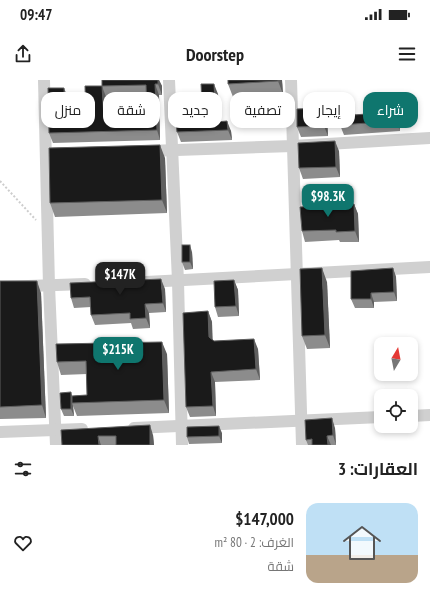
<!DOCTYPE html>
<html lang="ar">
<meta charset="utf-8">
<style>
body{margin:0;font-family:"PT Sans Narrow",Cairo,sans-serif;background:#f6f6f6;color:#222;direction:rtl;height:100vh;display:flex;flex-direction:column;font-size:15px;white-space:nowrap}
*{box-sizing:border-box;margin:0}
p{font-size:13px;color:#767676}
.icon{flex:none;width:22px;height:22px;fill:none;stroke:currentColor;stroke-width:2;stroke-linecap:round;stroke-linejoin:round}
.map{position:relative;height:365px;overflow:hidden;direction:ltr}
.drawer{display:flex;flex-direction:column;background:#fff;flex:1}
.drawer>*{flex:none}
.top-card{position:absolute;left:12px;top:12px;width:406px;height:36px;direction:rtl;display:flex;gap:8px}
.needle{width:26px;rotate:10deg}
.buttons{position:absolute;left:374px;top:257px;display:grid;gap:8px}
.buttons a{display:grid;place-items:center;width:44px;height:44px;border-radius:8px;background:#fff;box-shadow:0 2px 6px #0003;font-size:20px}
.price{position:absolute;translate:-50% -34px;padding:0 9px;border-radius:8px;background:#0f766e;color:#fff;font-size:13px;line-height:26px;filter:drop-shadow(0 1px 2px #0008)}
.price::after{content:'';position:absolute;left:50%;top:24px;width:12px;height:9px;margin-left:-6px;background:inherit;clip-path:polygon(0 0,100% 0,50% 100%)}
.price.active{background:#222;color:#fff}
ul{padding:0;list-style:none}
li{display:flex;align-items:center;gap:12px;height:100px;padding:0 12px}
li+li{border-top:1px solid #e0e0e0}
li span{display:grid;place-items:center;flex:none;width:112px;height:80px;border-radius:12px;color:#555}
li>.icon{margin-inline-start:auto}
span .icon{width:48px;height:48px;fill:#fffc;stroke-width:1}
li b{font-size:17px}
h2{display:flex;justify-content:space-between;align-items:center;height:48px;padding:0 12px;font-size:17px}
.chip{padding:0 14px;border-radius:12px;background:#fff;box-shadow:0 2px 6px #0003;font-size:14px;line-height:36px}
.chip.active{background:#0f766e;color:#fff}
.status{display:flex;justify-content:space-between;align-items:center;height:28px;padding:0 20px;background:#fff;direction:ltr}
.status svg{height:11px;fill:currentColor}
header{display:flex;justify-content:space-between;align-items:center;height:52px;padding:0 12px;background:#fff;font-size:18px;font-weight:800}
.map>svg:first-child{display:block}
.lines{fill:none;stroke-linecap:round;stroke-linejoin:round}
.path{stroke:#cdcdcd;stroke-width:2;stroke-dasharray:2 2;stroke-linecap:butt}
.minor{stroke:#d0d0d0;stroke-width:12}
.wall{fill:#8c8c8c;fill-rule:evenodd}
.shaded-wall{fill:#5f5f5f}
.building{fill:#1a1a1a;stroke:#5f5f5f;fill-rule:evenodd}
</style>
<div class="status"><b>09:47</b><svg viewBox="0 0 49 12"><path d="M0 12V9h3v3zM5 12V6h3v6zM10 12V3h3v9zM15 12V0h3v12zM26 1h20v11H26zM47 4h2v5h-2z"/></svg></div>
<header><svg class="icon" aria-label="menu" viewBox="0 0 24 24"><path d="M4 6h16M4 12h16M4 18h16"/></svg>Doorstep<svg class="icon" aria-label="share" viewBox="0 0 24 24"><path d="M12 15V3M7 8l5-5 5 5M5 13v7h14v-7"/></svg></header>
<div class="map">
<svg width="430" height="365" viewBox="0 0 430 365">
<rect width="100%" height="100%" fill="#fff"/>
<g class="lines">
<polyline class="path" points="0,101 36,140"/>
<g class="minor">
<polyline points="44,0 49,206 56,365"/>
<polyline points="169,0 178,201 182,365"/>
<polyline points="291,0 302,365"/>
<polyline points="148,71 293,66 430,58"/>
<polyline points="46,74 65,73"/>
<polyline points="146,202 430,187"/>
<polyline points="0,207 85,204"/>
<polyline points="411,336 430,335"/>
<polyline points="134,348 381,337"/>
<polyline points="0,352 82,349"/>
</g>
</g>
<g class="wall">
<path d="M102 0H159L162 6V15H159L160 60 53 63 49 53 68 18V43L86 42 102 6ZM147 15V38L107 39 106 17Z"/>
<polygon points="228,0 282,0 283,14 233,17 228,4"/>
<polygon points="218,14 219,41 231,51 232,60 181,62 177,52 203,42"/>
<polygon points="352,26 355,35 395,32 399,42 400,51 344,55 340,45"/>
<polygon points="327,38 328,56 301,57 297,47"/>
<polygon points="339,71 340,97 303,99 299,88"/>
<polygon points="165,78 167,133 55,137 50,123"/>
<polygon points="354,124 358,134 359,162 340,162 339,160 305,162 302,151"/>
<polygon points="192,172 193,189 185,190 182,182"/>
<polygon points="393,188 396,197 397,221 374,222 374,228 355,228 351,219"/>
<polygon points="234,200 238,210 239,236 218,237 215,227"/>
<polygon points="0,201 41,213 46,338 0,339"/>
<polygon points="327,202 330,268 307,269 302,256"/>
<polygon points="165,209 166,232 149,233 150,248 133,249 131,243 95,245 91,235 91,227 74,228 71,218"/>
<polygon points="208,231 212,242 212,260 214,261 258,269 260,300 215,302 216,336 190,337 186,327"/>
<polygon points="167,274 169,333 77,336 73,326 74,336 64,336 61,329 72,316 87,315 87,294 61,295 57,282"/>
<polygon points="335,348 336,365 308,365 306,360"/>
<polygon points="61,350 153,355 154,365 62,365"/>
<polygon points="222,353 222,363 189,364 187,357"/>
</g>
<g class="shaded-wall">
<polygon points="158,0 159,0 162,6 162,15 158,4"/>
<polygon points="278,0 282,0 283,14 278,1"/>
<polygon points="155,4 159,15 160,60 157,50"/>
<polygon points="214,4 218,14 220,50 216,42"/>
<polygon points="102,6 106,17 108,49 104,39"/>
<polygon points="64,8 68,18 69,53 65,43"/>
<polygon points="352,26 356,36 353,35"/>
<polygon points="324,28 327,38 328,56 324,46"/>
<polygon points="395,32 399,42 400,51 396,41"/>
<polygon points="227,41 231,51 232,60 228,50"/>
<polygon points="335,61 339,71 340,97 336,87"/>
<polygon points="160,65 165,78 167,133 162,120"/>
<polygon points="354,124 358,134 359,162 355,151"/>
<polygon points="190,165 192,172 193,189 190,182"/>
<polygon points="322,188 327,202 330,268 325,255"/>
<polygon points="393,188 396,197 397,221 394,212"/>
<polygon points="161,199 165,209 166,232 163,223"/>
<polygon points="234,200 238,210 239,236 236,226"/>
<polygon points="37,201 41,213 46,338 42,325"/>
<polygon points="371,213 374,222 374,228 371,219"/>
<polygon points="145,224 149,233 150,248 146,238"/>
<polygon points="208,231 212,242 213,267 209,257"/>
<polygon points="254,259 258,269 260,300 256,289"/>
<polygon points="162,262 167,274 169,333 164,320"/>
<polygon points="211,292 215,302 216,336 213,326"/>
<polygon points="71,312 73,319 72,323 73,326 74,336 71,329"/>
<polygon points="332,338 335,348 336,365 333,355"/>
<polygon points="150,345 153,355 154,365 150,365"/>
<polygon points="219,346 222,353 222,363 219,356"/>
<polygon points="98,356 101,365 99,365"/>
<polygon points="327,356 331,365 328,365"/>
</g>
<g class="building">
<path d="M102 0H158V4H155L157 50 49 53 48 8H64L65 43 86 42 85 6H102ZM146 5 147 38 104 39 102 6Z"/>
<polygon points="228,0 278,0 278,1 228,4"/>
<polygon points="201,4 214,4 216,42 227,41 228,50 177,52 176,44 203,42"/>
<polygon points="339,26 352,26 353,35 395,32 396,41 340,45"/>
<polygon points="324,28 324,46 297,47 297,29"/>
<polygon points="335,61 336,87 299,88 298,63"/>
<polygon points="160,65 162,120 50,123 49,68"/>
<polygon points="354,124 355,151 336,152 336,150 302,151 300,127"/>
<rect x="182" y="165" width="8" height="17"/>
<polygon points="322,188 325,255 302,256 300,189"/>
<polygon points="393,188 394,212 371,213 371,219 351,219 351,191"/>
<polygon points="161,199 163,223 145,224 146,238 130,239 130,233 91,235 90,217 71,218 70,203"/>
<polygon points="234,200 236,226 215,227 214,201"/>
<polygon points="0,201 37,201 42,325 0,327"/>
<polygon points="208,231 209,257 214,261 254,259 256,289 211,292 213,326 186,327 183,233"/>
<polygon points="162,262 164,320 72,323 72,316 87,315 86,281 57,282 56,264"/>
<polygon points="71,312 71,329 61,329 60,313"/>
<polygon points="332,338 333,355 327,356 328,365 312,365 312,359 306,360 305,340"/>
<polygon points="150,345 150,365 116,365 116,356 98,356 99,365 62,365 61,350"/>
<polygon points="219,346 219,356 187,357 187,347"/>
</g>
</svg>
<div class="buttons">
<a><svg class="needle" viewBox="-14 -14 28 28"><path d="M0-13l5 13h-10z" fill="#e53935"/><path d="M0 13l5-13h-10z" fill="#767676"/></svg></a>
<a><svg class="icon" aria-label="locate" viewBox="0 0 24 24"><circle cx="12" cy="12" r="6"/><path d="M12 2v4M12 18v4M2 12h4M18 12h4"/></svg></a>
</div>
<b class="price" style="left:328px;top:138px">$98.3K</b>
<b class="price active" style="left:120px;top:216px">$147K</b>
<b class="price" style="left:118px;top:291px">$215K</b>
<div class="top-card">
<a class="chip active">شراء</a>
<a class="chip">إيجار</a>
<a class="chip">تصفية</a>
<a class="chip">جديد</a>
<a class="chip">شقة</a>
<a class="chip">منزل</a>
</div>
</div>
<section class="drawer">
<h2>العقارات: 3<svg class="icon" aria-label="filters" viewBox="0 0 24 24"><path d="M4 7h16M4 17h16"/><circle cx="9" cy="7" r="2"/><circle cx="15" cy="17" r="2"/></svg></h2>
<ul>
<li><span style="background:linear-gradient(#bfe0f5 65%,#b9a48a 0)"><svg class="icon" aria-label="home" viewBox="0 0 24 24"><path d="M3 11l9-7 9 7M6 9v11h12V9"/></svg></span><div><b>$147,000</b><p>الغرف: 2 · 80 m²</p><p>شقة</p></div><svg class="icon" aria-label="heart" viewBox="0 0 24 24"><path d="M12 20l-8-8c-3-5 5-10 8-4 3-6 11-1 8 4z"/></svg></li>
</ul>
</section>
